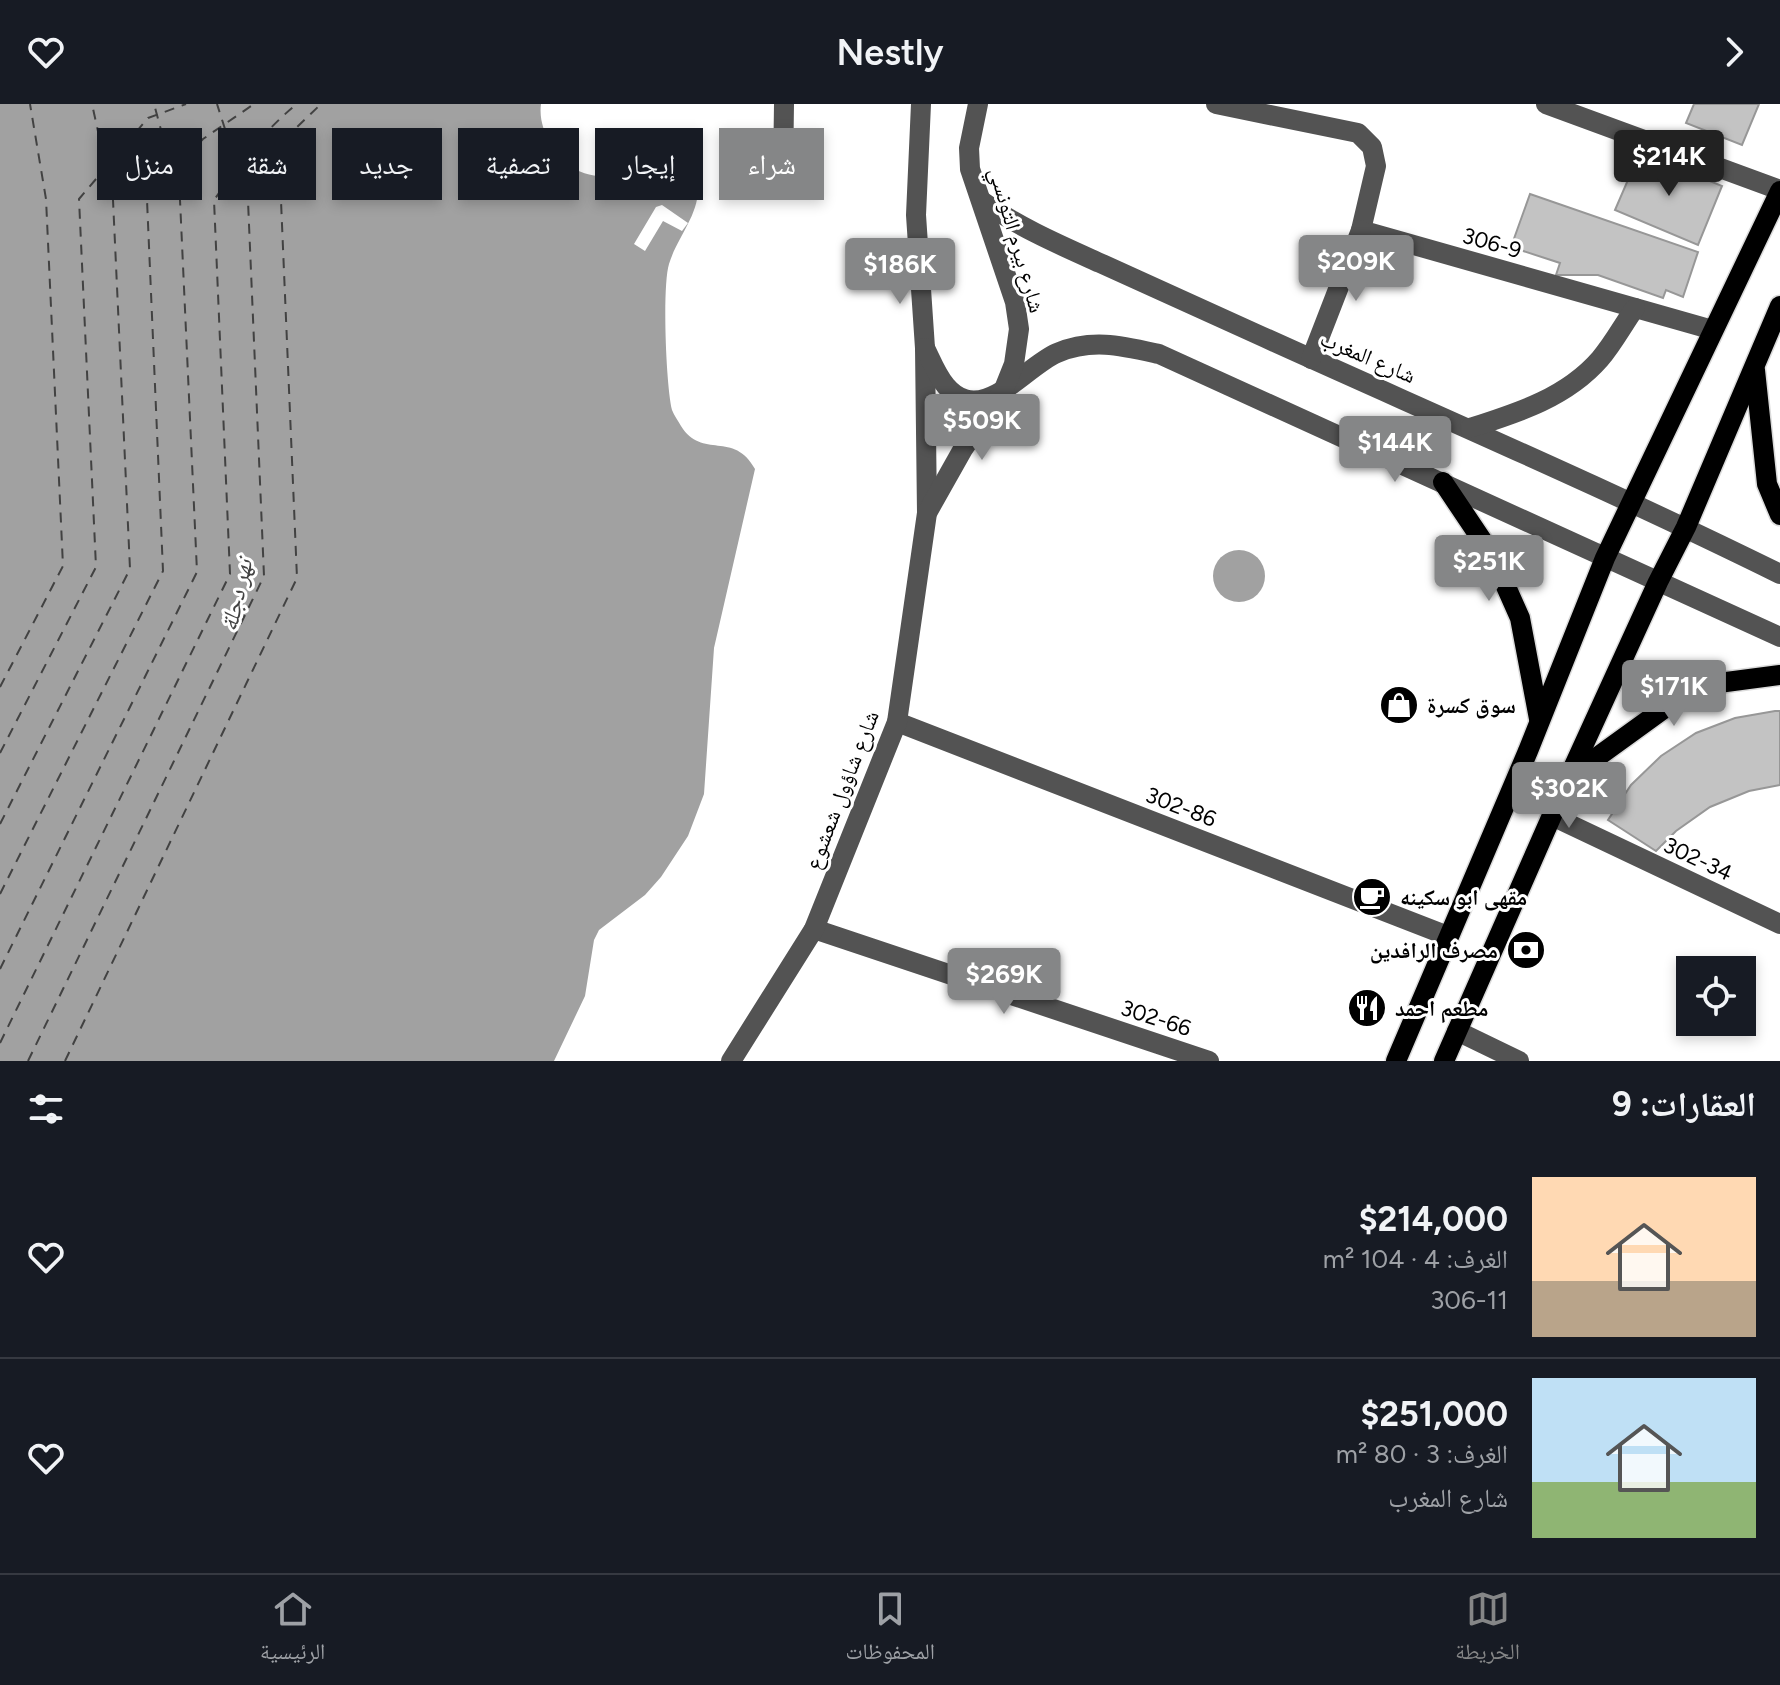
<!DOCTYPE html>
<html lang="ar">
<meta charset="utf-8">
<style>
body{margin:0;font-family:Figtree,"Noto Naskh Arabic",sans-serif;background:#20242c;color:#f1f3f6;direction:rtl;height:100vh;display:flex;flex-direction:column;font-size:30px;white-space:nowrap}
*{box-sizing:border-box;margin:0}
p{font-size:26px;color:#9ea1a6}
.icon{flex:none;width:44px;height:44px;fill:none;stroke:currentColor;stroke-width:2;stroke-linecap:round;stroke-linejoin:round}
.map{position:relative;height:957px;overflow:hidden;direction:ltr}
.panel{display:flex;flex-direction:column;background:#171b24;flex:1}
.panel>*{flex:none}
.guide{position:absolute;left:24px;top:24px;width:800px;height:72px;direction:rtl;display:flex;gap:16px}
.controls{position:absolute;left:1676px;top:852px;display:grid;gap:16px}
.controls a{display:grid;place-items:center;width:80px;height:80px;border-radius:0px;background:#171b24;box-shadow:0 4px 12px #0003;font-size:40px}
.price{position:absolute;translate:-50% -68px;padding:0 18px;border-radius:8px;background:#858687;color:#fff;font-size:26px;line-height:52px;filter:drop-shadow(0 2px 4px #0008)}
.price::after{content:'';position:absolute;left:50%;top:48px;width:24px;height:18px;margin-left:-12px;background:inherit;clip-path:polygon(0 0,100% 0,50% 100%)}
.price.on{background:#222;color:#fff}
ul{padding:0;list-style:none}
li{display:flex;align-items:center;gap:24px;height:200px;padding:0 24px}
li+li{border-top:2px solid #363941}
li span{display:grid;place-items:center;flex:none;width:224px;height:160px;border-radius:0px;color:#555}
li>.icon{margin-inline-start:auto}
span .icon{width:96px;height:96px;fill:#fffc;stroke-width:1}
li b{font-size:34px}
h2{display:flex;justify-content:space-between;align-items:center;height:96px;padding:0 24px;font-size:34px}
.chip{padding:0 28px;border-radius:0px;background:#171b24;box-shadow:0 4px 12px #0003;font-size:28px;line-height:72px}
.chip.on{background:#858687;color:#fff}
header{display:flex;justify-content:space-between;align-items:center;height:104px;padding:0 24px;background:#171b24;font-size:36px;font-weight:600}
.tabs{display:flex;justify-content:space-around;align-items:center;height:112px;border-top:2px solid #363941;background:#171b24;font-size:22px;color:#9ea1a6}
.tabs a{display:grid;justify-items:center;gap:4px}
.tabs .on{color:#858687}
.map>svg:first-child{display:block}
.water{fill:#a1a1a1}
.pier{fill:#fff}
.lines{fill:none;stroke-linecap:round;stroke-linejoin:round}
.ferry{stroke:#424242;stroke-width:2;stroke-dasharray:10 8;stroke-linecap:butt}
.building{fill:#c3c3c3;stroke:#979797;stroke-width:2}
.major-casing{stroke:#dbdbdb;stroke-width:23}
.minor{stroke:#535353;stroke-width:20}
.major{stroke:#000;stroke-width:20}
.labels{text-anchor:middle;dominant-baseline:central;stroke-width:6;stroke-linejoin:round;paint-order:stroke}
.street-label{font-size:22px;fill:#000;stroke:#fff}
.poi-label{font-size:22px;font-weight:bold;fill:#000;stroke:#fff;text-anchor:start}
.water-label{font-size:24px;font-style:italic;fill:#424242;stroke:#fff}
</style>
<header><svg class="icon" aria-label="forward" viewBox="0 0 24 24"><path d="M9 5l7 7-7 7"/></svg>Nestly<svg class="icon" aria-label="heart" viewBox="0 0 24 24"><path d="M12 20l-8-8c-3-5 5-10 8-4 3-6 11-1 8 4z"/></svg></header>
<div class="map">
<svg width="1780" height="957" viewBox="0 0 1780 957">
<rect width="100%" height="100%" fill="#fff"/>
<g class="water">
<path d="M0 0H541C539 15 544 28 551 41 575 87 632 70 675 72L688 76 698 87C697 113 677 134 669 160 662 183 666 281 672 306 674 311 678 317 681 322 702 356 734 326 755 365L714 544 704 690 688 732 661 773 645 791 599 826 594 836 585 892 554 957H0Z"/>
<circle cx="1239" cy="472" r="26"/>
</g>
<polygon class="pier" points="662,101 688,119 682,127 663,117 645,147 634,140 656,103"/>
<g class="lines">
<g class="ferry">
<polyline points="0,583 63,462 46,95 30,0"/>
<polyline points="0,649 96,463 79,95 148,14 186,0"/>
<polyline points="0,720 130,465 113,96 92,0"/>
<polyline points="0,790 163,467 147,96 203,35 254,0"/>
<polyline points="0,865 197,468 180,96 154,0"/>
<path d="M0 939 230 470 214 96C239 61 263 27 297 0"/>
<polyline points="28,957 264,472 248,97 217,0"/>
<polyline points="65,957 297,474 281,97 294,26 321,0"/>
</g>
</g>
<g class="building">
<polygon points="1694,0 1759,0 1742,41 1686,19"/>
<polygon points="1640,48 1722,82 1698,141 1615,106"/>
<polygon points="1530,90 1698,148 1683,193 1666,186 1663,194 1598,171 1556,171 1560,159 1511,143"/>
<polygon points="1775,607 1780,607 1780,681 1749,687 1710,703 1676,727 1656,747 1608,716 1631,681 1661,652 1696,629 1735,614"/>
</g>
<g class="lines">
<defs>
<g id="major">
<polyline points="1755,266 1767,380 1780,411"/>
<polyline points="1443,378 1492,451 1520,514 1539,615"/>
<polyline points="1571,672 1683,591 1711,580 1780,571"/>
<polyline points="1396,957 1528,647 1605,454 1780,87"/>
<polyline points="1444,957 1568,675 1658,478 1686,423 1780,202"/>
</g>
</defs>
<use href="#major" class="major-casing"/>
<g class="minor">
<polyline points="921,0 916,111 925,244 927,409"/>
<polyline points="1216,0 1358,29 1372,43 1376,62 1361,126 1713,226"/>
<polyline points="1546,0 1780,86"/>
<polyline points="783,70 784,0"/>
<path d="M982 97C1018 123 1060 141 1100 159 1146 180 1192 201 1239 222 1419 304 1602 382 1780 470"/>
<path d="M925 244C931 256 937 272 946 282 982 324 1024 263 1057 249 1092 234 1123 242 1159 250L1780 533"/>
<polyline points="1311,255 1361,126"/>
<path d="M1470 324C1517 309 1566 294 1600 255 1613 240 1623 221 1635 204"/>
<polyline points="897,618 1448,832"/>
<polyline points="1552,712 1780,820"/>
<polyline points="814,825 1209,957"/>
<polyline points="1457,927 1519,957"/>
<polyline points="731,957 814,825 897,618 927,409 963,345 1004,285 1014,260 1019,225 1015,198 970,65 969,44 978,0"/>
</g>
<use href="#major" class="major"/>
</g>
<defs>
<symbol id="shop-disc" viewBox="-11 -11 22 22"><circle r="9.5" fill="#000" stroke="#fff"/><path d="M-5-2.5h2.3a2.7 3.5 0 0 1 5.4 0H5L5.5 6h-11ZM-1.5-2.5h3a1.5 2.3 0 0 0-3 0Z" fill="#fff"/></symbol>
<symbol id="cafe-disc" viewBox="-11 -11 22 22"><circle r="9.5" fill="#000" stroke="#fff"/><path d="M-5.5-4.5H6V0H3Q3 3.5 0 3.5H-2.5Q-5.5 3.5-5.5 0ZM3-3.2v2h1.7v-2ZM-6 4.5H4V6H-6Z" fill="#fff"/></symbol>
<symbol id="bank-disc" viewBox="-11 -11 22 22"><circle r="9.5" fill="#000" stroke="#fff"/><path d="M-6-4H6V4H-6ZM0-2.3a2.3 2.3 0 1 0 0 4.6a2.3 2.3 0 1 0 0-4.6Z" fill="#fff"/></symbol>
<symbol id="restaurant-disc" viewBox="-11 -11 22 22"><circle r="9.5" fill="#000" stroke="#fff"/><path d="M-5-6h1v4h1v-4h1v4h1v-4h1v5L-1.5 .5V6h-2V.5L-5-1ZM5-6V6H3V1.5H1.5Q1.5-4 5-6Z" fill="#fff"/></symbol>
</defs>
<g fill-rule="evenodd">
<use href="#shop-disc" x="1377" y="579" width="44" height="44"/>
<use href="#cafe-disc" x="1350" y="771" width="44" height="44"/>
<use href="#bank-disc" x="1504" y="824" width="44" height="44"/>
<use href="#restaurant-disc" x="1345" y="882" width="44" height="44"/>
</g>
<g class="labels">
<g class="street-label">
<text transform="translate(1017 136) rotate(74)">شارع بيرم التونسي</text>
<text transform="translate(1492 139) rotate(16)">306-9</text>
<text transform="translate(1368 253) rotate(23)">شارع المغرب</text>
<text transform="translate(842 686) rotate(-69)">شارع شاؤول شعشوع</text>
<text transform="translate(1181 703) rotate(21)">302-86</text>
<text transform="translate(1698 755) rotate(25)">302-34</text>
<text transform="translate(1156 914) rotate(18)">302-66</text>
</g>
<g class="poi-label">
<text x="1427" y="601">سوق كسرة</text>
<text x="1400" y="793">مقهى ابو سكينه</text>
<text x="1498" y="846" text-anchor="end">مصرف الرافدين</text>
<text x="1395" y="904">مطعم احمد</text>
</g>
<g class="water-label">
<text transform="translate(236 491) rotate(-77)">نهر دجلة</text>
</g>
</g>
</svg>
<div class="controls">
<a><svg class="icon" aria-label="locate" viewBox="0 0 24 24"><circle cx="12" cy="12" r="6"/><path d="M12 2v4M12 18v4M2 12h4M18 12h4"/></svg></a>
</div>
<b class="price on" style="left:1669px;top:94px">$214K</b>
<b class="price" style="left:1356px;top:199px">$209K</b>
<b class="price" style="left:900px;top:202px">$186K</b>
<b class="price" style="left:982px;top:358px">$509K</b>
<b class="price" style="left:1395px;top:380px">$144K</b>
<b class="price" style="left:1489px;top:499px">$251K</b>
<b class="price" style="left:1674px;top:624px">$171K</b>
<b class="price" style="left:1569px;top:726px">$302K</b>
<b class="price" style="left:1004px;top:912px">$269K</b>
<div class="guide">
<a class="chip on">شراء</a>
<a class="chip">إيجار</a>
<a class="chip">تصفية</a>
<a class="chip">جديد</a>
<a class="chip">شقة</a>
<a class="chip">منزل</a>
</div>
</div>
<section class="panel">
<h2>العقارات: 9<svg class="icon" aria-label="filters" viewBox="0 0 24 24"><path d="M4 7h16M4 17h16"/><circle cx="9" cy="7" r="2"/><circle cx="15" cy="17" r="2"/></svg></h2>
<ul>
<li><span style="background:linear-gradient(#ffd9b3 65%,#b9a48a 0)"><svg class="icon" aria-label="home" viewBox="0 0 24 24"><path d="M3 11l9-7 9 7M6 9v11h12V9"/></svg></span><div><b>$214,000</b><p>الغرف: 4 · 104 m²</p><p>306-11</p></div><svg class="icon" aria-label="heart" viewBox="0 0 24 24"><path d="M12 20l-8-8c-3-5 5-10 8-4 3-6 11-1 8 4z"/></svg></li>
<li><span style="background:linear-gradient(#bfe0f5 65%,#8fb573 0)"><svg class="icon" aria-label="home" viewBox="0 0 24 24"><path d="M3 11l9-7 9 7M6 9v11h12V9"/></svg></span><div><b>$251,000</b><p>الغرف: 3 · 80 m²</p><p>شارع المغرب</p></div><svg class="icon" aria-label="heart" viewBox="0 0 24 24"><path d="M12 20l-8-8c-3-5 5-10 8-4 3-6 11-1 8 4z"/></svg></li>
</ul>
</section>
<nav class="tabs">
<a class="on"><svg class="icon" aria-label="map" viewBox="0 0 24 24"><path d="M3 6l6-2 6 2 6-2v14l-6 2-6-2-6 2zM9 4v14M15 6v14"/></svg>الخريطة</a>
<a><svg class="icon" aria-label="saved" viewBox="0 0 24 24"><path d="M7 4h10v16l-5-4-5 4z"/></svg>المحفوظات</a>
<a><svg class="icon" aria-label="home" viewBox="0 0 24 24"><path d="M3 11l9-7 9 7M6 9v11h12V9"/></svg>الرئيسية</a>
</nav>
